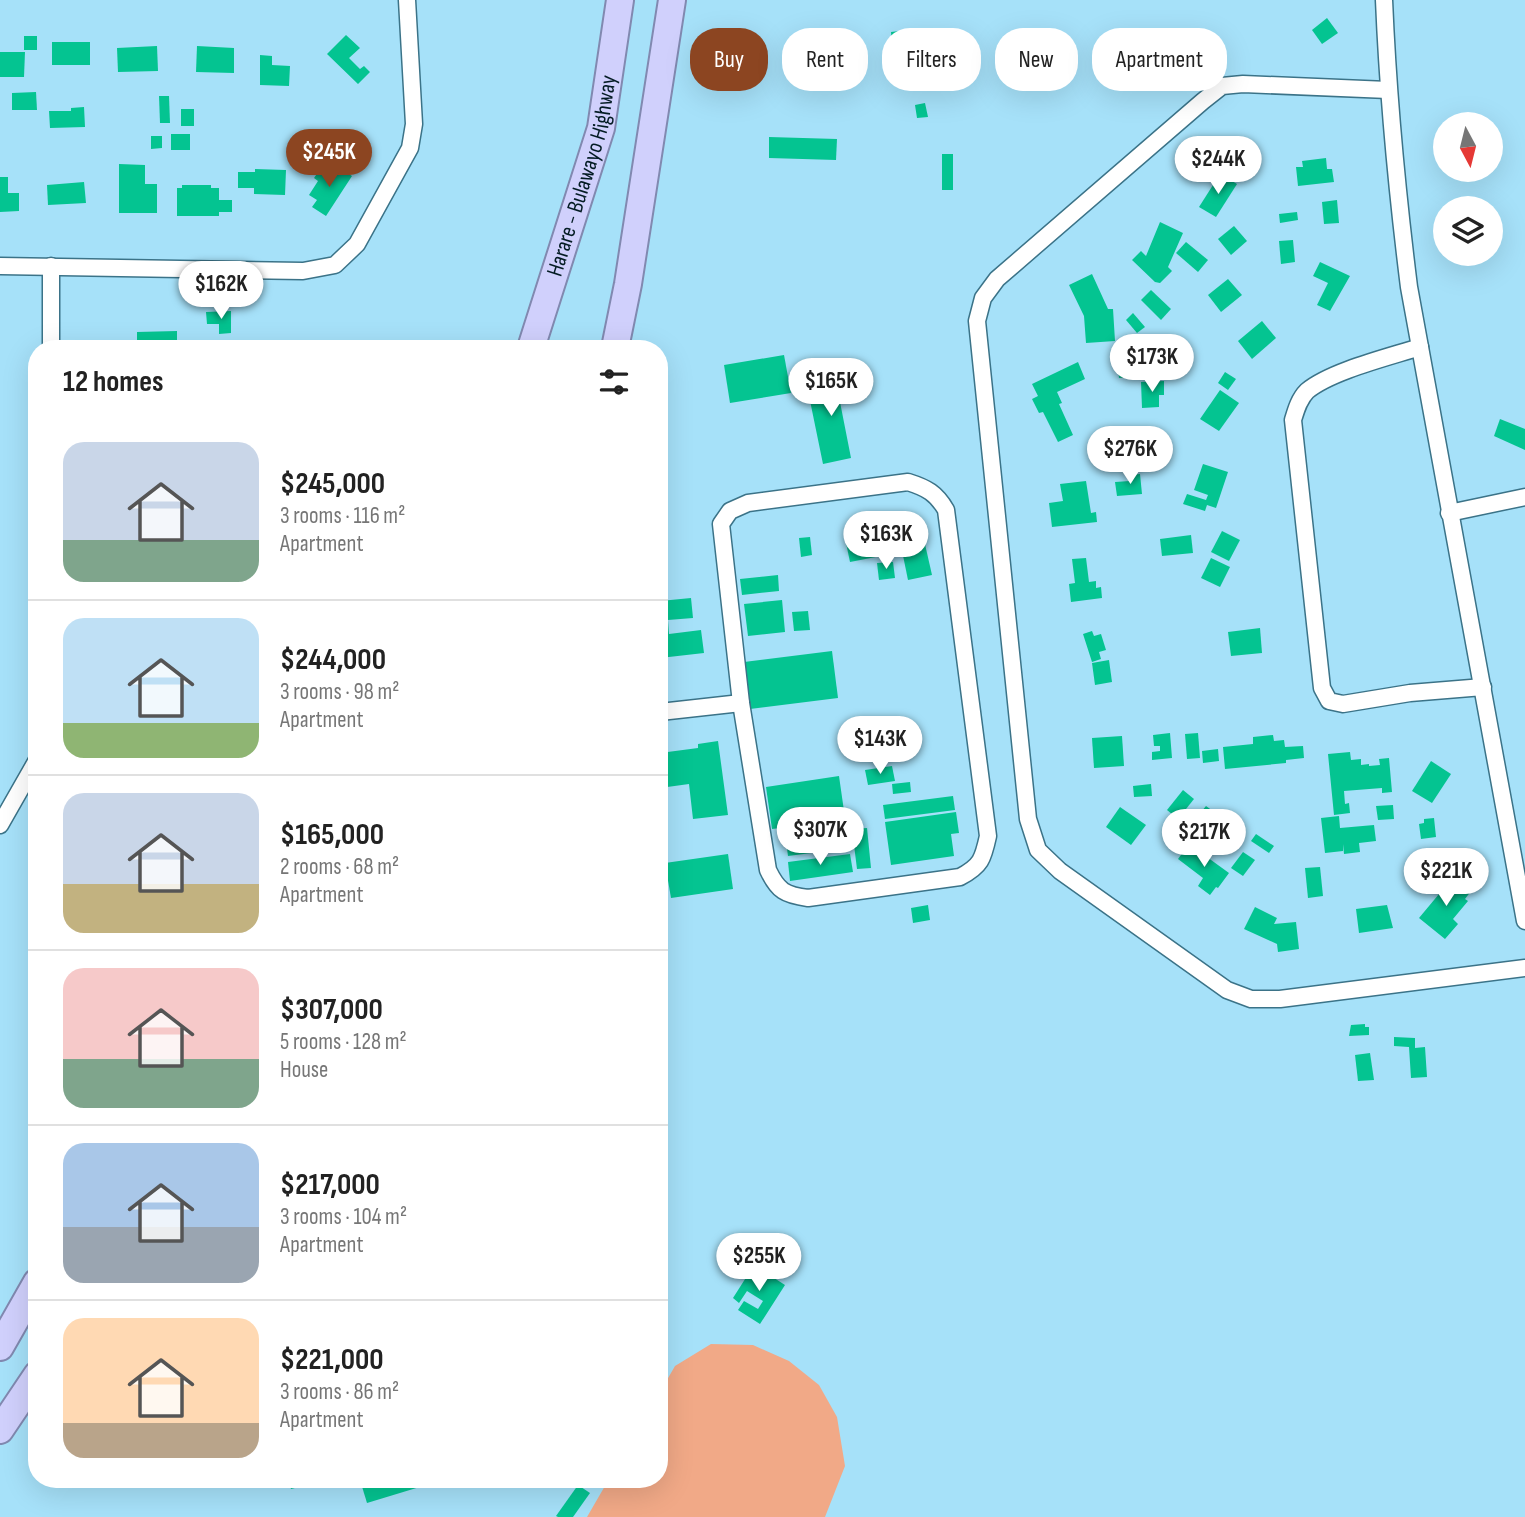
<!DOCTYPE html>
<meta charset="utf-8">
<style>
body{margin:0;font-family:"Sofia Sans Condensed",sans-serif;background:#f2f2f2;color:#222;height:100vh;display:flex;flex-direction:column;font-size:26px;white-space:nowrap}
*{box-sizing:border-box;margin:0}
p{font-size:23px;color:#767676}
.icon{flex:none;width:38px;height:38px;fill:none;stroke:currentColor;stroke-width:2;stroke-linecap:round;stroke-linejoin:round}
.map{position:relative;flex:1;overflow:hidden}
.sheet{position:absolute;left:28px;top:340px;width:640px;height:1148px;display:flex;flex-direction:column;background:#fff;border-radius:28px;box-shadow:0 7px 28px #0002}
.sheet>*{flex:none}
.guide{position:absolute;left:690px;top:28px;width:665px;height:63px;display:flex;gap:14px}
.needle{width:46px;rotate:173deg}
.tools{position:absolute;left:1433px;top:112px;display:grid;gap:14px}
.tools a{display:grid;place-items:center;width:70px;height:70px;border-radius:50%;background:#fff;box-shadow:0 7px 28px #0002;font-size:35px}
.price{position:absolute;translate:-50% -60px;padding:0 16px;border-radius:24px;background:#fff;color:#222;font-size:23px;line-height:46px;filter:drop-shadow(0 2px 4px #0008)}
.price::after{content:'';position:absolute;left:50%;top:42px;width:21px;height:16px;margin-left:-10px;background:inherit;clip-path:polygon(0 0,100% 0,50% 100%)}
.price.on{background:#8c4521;color:#fff}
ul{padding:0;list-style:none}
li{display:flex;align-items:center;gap:21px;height:175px;padding:0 35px}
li+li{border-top:2px solid #e0e0e0}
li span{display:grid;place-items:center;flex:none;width:196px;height:140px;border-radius:21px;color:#555}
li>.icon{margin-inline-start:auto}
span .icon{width:84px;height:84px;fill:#fffc;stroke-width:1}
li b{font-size:30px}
h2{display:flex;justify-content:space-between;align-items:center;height:84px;padding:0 35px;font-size:30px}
.tag{padding:0 24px;border-radius:28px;background:#fff;box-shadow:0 7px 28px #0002;font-size:24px;line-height:63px}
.tag.on{background:#8c4521;color:#fff}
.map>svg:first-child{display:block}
.green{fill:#f1a987}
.building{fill:#04c491}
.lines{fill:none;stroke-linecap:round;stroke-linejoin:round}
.service-casing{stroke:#3b7388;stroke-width:11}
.minor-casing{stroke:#3b7388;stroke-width:19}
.trunk-casing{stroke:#8189b0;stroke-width:30}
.service{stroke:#fff;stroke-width:8}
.minor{stroke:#fff;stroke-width:16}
.trunk{stroke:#d0d0fc;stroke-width:26}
.labels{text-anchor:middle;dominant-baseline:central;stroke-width:5;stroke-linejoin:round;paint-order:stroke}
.street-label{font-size:23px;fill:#041c24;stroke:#a6e1f9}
</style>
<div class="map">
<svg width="1525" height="1517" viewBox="0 0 1525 1517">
<rect width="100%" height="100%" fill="#a6e1f9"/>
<polygon class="green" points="711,1344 753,1345 789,1361 819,1385 837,1417 845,1466 825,1517 587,1517 609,1479 660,1479 660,1392 675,1366"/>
<g class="building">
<polygon points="1327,18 1338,33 1322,44 1312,30"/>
<polygon points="909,30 913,53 889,56 887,45 892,44 891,32"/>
<polygon points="346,35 360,48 349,58 360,69 364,66 370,72 358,84 327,54"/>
<rect x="24" y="36" width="13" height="14"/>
<rect x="52" y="42" width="38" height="23"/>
<polygon points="157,46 158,71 118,72 117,48"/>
<polygon points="197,46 234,48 234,73 196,72"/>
<polygon points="0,52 25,52 24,77 0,77"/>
<polygon points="260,55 272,56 272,65 290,66 289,86 260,85"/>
<polygon points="36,92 37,110 12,110 12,93"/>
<polygon points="159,96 169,96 170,123 160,123"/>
<polygon points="925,103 928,117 917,118 915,105"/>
<polygon points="84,107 85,127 50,128 49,111 71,111 71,108"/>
<rect x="181" y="109" width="13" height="17"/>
<rect x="171" y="134" width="19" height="16"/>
<polygon points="151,136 162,136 162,148 151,149"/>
<polygon points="769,137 837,139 836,160 769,158"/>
<polygon points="346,141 346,151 334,152 333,142"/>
<rect x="942" y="154" width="11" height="36"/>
<polygon points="1326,158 1327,169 1332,169 1334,182 1298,186 1296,167 1303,167 1302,161"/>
<polygon points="119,164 145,165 145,184 157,184 157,213 119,213"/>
<polygon points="338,167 352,176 326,216 312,207 317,200 309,195 318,181 314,178 321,168 332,175"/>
<polygon points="255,169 286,170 285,195 254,194 254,188 238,188 238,172 255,172"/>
<polygon points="1220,174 1237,184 1216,217 1199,207"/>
<polygon points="0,177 8,177 8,193 19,193 19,211 0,212"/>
<polygon points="84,182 86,203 48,205 47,185"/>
<polygon points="182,185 211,185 211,188 219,188 219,200 232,200 232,212 219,212 219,216 177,216 177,188 182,188"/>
<polygon points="1337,200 1339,223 1324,224 1322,202"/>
<polygon points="1297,212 1298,220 1280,223 1279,214"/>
<polygon points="1160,222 1183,233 1168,267 1172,271 1160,283 1155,282 1132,260 1141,251 1146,256"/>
<polygon points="1234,226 1247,241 1231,255 1218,239"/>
<polygon points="1293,240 1295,262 1281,264 1279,241"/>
<polygon points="1186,242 1208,260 1198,272 1176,253"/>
<polygon points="1320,262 1350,276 1330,311 1317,305 1328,283 1313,276"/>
<polygon points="1092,274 1108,309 1113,309 1115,341 1086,343 1084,316 1069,285"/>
<polygon points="1228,279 1242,295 1221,312 1208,295"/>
<polygon points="1151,290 1171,309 1161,320 1141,300"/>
<polygon points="231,311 231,333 219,334 219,324 207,324 206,312"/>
<polygon points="1133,313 1145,327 1137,333 1126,320"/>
<polygon points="1262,321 1276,338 1252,359 1238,341"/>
<polygon points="177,331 177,348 137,348 137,332"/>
<polygon points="784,355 791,393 730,403 724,365"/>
<polygon points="1128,356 1130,377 1119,378 1117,358"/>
<polygon points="1078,362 1085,379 1057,392 1062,403 1059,404 1073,435 1058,442 1043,412 1039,413 1032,399 1038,396 1032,384"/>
<polygon points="1225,372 1236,379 1228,390 1218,383"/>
<polygon points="849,377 854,400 840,402 851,458 823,464 807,386"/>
<polygon points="1164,381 1164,395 1159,395 1159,407 1142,408 1141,382"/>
<polygon points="1220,390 1239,403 1219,431 1200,419"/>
<polygon points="1500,419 1525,429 1525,450 1494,436"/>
<polygon points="1203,464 1228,472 1216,508 1207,505 1205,511 1183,504 1187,494 1206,500 1208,495 1194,490"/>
<polygon points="1140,474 1142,494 1117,496 1115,482 1130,481 1130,475"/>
<polygon points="1086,481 1091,513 1096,512 1097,522 1052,527 1049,503 1063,501 1060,484"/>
<polygon points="922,531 932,575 908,580 899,536"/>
<polygon points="1222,531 1240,540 1229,561 1211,552"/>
<polygon points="1191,535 1193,553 1162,556 1160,539"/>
<polygon points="810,537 812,555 801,557 799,538"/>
<polygon points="877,537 881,556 850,562 846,543"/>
<polygon points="1086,558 1089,582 1096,581 1096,588 1101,587 1102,598 1071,602 1069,584 1075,583 1072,559"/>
<polygon points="1211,558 1230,567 1220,587 1201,578"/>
<polygon points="893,562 895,578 879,580 877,563"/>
<polygon points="778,575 779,591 742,595 740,579"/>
<polygon points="691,598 693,618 668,620 669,634 701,630 704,653 660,658 660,601"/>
<polygon points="782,600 785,632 748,636 744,604"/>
<polygon points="808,611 810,630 794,631 792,612"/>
<polygon points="1260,628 1262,653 1231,656 1228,632"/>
<polygon points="1092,631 1094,636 1101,634 1106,650 1099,652 1101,659 1092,662 1083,634"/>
<polygon points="832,651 838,698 750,709 744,662"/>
<polygon points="1109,660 1112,682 1095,685 1092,663"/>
<polygon points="1170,733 1172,758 1152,760 1152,752 1160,751 1160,746 1154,746 1153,735"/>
<polygon points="1198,733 1200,758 1187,759 1185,734"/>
<polygon points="1273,735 1274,741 1284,740 1285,747 1303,746 1304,758 1286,760 1286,763 1225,769 1223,747 1253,744 1253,737"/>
<polygon points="1122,736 1124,766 1094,768 1092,738"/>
<polygon points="718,741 728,815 693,819 689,784 660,788 660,753 698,748 698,744"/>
<polygon points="1218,749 1219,761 1203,763 1202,751"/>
<polygon points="1350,752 1351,760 1361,759 1361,765 1369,764 1369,766 1380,765 1379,759 1389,758 1392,792 1382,793 1382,788 1344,791 1345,804 1349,803 1350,813 1334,815 1328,754"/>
<polygon points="1431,761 1451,774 1432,803 1412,791"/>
<polygon points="892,766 895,781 868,785 865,770"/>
<polygon points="839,776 844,811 795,818 796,826 772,829 766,787"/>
<polygon points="910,782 911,792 893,794 892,784"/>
<polygon points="1151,784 1152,796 1134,797 1133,786"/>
<polygon points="1183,790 1194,799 1178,819 1167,810"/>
<polygon points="953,796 955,810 885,819 883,805"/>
<polygon points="1393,805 1394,819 1378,820 1376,806"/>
<polygon points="1206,806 1217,814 1210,823 1204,818 1206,816 1201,812"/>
<polygon points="1120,807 1146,825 1131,845 1106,827"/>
<polygon points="956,812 959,833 951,834 954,856 891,865 885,822"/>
<polygon points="1339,816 1340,828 1374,825 1376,841 1359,843 1360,852 1344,854 1343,844 1343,851 1325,853 1321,818"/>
<polygon points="1434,818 1436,837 1421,839 1419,824 1424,823 1424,819"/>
<polygon points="867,828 871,868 857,869 852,829"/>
<polygon points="848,832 850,848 788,856 786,841"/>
<polygon points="1256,834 1274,846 1269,853 1251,841"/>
<polygon points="1189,844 1229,873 1218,888 1216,887 1210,895 1198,886 1203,878 1178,859"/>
<polygon points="1243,852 1255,860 1243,876 1231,868"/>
<polygon points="728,854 733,889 671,898 665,863"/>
<polygon points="850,854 853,872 790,881 788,862"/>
<polygon points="1320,867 1323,896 1308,898 1305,868"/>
<polygon points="1454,876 1471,891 1465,899 1468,901 1453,919 1458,924 1445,939 1419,918"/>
<polygon points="928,905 930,920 913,923 911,908"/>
<polygon points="1387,905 1393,928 1359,933 1356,909"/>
<polygon points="1255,907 1277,918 1274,924 1296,922 1299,949 1278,952 1277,944 1244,929"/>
<polygon points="1365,1024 1365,1027 1369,1027 1369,1035 1349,1036 1351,1025"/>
<polygon points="1394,1037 1415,1038 1415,1048 1425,1047 1427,1077 1411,1078 1409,1047 1394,1046"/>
<polygon points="1370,1053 1374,1080 1358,1081 1355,1055"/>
<polygon points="754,1265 785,1285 760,1324 738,1310 744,1301 758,1309 763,1301 747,1291 739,1303 733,1298"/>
<polygon points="288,1479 325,1479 326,1480 291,1489"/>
<polygon points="364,1479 446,1479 367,1503 360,1480"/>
<polygon points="578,1485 590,1493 573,1517 558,1517 556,1516"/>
</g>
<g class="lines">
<defs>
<polyline id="service" points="206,1481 206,1479"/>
<g id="minor">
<path d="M1384 0C1388 96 1397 191 1409 287L1525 921"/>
<polyline points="1388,90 1243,84 1222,86 1203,101 997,279 983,298 977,321 1028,819 1038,850 1060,871 1227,990 1251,999 1280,999 1525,968"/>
<polyline points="0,266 303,271 335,265 357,244 410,148 414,124 407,0"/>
<path d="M1420 347C1389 357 1331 371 1307 391 1299 399 1296 410 1293 420L1322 688 1329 701 1343 704 1410 693 1483 687"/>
<polyline points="51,348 51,266"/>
<path d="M908 482C927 488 936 493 946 510L988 836C983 859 981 866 960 877L808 898C785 895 778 891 768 870L741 703 721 524 730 511 748 503Z"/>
<polyline points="1449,513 1525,497"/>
<polyline points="660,712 741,703"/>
<polyline points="0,825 37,760"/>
</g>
<g id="trunk">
<path id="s1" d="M531 348 601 128 620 0"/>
<polyline points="615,348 628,284 672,0"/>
<polyline points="0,1347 37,1282"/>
<polyline points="0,1430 37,1375"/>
</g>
</defs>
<use href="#service" class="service-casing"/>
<use href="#minor" class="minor-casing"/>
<use href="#trunk" class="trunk-casing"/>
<use href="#service" class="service"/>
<use href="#minor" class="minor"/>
<use href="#trunk" class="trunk"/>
</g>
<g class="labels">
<g class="street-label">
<text stroke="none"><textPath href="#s1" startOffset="180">Harare - Bulawayo Highway</textPath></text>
</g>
</g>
</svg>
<div class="tools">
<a><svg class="needle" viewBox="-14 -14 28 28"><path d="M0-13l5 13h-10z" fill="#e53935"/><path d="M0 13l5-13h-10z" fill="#767676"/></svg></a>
<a><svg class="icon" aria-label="layers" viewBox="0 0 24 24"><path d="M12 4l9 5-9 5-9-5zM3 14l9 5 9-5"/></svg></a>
</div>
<b class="price on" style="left:329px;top:189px">$245K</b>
<b class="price" style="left:1218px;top:196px">$244K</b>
<b class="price" style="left:221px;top:321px">$162K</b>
<b class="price" style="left:1152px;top:394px">$173K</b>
<b class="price" style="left:831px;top:418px">$165K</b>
<b class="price" style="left:1130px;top:486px">$276K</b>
<b class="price" style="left:886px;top:571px">$163K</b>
<b class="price" style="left:880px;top:776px">$143K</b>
<b class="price" style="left:820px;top:867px">$307K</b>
<b class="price" style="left:1204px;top:869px">$217K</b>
<b class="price" style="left:1446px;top:908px">$221K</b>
<b class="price" style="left:759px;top:1293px">$255K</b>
<div class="guide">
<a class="tag on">Buy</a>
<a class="tag">Rent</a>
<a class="tag">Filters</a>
<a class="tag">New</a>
<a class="tag">Apartment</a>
</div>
<section class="sheet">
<h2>12 homes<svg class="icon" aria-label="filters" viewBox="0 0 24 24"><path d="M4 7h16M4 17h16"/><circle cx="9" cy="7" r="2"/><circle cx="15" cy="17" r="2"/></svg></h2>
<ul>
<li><span style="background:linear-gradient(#c9d6e8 70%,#7fa58c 0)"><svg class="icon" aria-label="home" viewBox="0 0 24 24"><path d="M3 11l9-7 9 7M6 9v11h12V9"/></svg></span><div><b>$245,000</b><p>3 rooms · 116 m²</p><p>Apartment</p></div></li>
<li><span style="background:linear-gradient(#bfe0f5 75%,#8fb573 0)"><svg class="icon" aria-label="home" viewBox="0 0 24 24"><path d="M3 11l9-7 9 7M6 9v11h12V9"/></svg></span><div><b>$244,000</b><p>3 rooms · 98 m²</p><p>Apartment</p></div></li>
<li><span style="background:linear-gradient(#c9d6e8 65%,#c2b280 0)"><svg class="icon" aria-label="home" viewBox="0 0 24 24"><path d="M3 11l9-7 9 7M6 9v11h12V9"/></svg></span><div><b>$165,000</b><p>2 rooms · 68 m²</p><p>Apartment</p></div></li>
<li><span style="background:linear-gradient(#f6c9c9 65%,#7fa58c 0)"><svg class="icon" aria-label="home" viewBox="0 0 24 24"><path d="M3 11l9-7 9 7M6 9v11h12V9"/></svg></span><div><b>$307,000</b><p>5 rooms · 128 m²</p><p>House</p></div></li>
<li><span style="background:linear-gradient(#a9c7e8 60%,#9aa5b1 0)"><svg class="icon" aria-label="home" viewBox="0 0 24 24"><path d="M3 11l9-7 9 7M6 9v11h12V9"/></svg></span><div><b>$217,000</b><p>3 rooms · 104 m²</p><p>Apartment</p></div></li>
<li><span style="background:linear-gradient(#ffd9b3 75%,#b9a48a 0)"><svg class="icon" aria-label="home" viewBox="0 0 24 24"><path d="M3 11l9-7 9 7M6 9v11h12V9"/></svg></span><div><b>$221,000</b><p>3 rooms · 86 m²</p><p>Apartment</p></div></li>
</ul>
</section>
</div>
